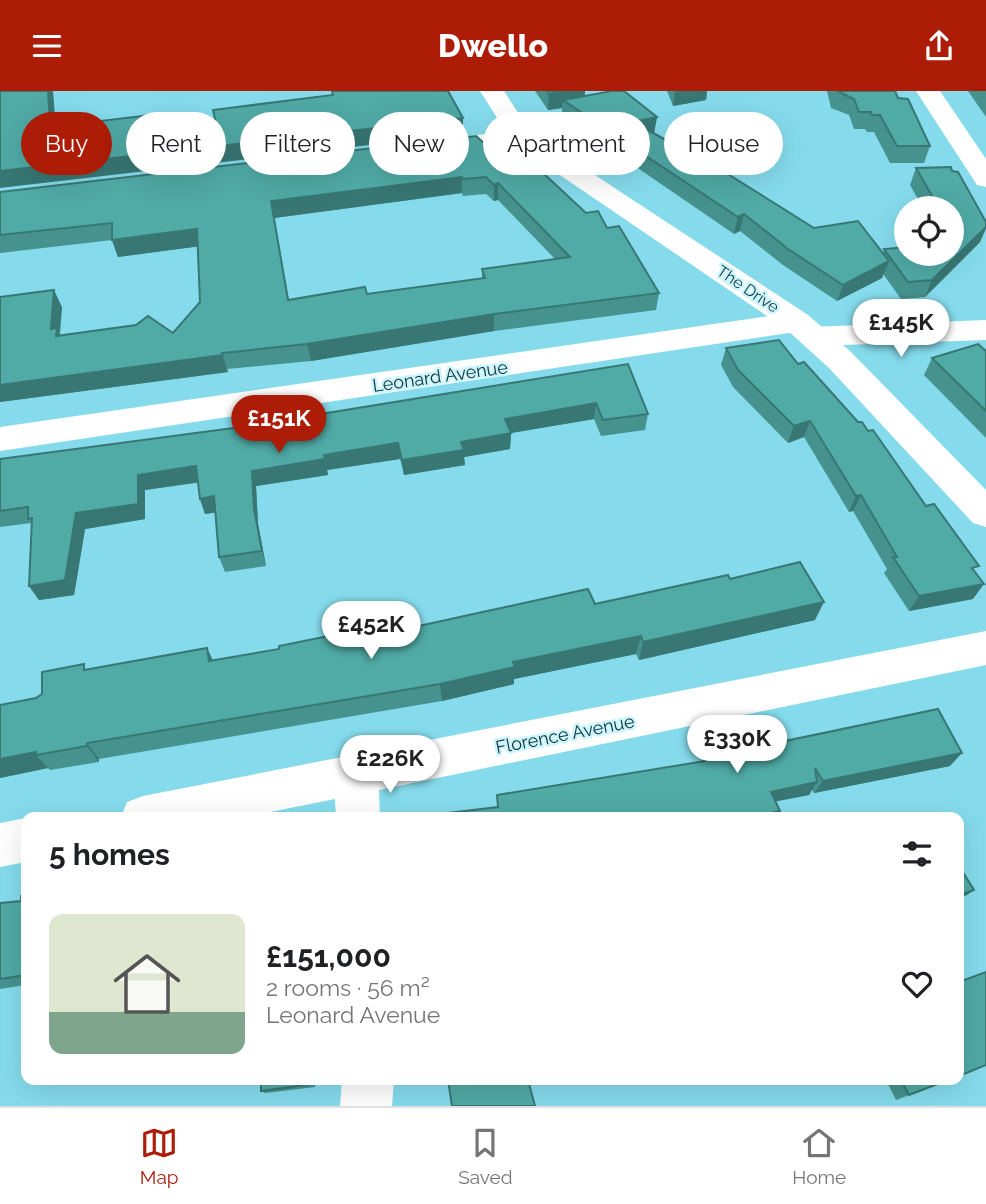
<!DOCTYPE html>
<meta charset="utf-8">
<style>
body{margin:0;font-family:Raleway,sans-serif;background:#f6f6f6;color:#202124;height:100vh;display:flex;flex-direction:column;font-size:26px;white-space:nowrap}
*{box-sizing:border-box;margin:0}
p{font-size:23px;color:#757577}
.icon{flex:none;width:38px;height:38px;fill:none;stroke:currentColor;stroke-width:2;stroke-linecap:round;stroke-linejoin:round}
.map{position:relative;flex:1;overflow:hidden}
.details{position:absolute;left:21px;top:721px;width:943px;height:273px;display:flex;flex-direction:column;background:#fff;border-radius:14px;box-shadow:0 7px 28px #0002}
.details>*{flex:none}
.top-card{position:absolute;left:21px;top:21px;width:945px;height:63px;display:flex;gap:14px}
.buttons{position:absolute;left:894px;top:105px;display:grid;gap:14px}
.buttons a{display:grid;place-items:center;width:70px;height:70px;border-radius:50%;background:#fff;box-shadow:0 7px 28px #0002;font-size:35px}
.price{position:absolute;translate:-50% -60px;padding:0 16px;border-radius:24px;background:#fff;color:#222;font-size:23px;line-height:46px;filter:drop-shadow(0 2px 4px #0008)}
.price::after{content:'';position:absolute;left:50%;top:42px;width:21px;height:16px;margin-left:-10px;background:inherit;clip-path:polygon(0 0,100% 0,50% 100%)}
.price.on{background:#ac1c06;color:#fff}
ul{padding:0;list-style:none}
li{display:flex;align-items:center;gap:21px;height:175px;padding:0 28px}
li span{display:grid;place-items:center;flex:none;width:196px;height:140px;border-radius:14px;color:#555}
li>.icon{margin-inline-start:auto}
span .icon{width:84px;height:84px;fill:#fffc;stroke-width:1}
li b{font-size:30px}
h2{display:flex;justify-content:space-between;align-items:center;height:84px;padding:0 28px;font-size:30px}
.pill{padding:0 24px;border-radius:32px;background:#fff;box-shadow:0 7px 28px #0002;font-size:24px;line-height:63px}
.pill.on{background:#ac1c06;color:#fff}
header{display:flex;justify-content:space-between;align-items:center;height:91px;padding:0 28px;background:#ac1c06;color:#fff;font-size:32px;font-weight:800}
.tab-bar{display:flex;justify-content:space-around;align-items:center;height:98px;border-top:2px solid #e0e0e0;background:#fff;font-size:19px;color:#757577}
.tab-bar a{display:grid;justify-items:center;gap:4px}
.tab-bar .on{color:#ac1c06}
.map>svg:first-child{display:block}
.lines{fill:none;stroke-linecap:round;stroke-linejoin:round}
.minor{fill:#fff;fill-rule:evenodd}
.tertiary{fill:#fff;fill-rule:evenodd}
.wall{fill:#45928f;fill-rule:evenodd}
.shaded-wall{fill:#387774}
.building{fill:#50aaa6;stroke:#387774;stroke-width:2;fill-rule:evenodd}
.labels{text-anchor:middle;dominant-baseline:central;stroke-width:5;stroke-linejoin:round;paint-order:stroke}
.far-street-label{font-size:16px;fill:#10363c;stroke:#ccf5fd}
.street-label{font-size:18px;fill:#10363c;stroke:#ccf5fd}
</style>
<header><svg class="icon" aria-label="menu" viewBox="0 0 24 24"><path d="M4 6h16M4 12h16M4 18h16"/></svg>Dwello<svg class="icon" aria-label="share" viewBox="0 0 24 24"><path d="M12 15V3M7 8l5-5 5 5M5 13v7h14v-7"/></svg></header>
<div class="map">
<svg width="986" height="1015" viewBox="0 0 986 1015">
<rect width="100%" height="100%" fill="#85dbec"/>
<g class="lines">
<g class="minor">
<polygon points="916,0 940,0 986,68 986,96 977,94"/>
<polygon points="522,39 531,42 535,47 531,52 433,65 424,62 420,57 424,52 433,49"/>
<polygon points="797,221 808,224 812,231 809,236 986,229 986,249 814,255 803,252 798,245 802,240 0,360 0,336"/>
<polygon points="986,540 986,574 379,699 380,726 336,726 335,708 245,726 121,726 127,711 143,705"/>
<polygon points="26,727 26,771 0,776 0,732"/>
<polygon points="342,989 394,989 392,1015 340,1015"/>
</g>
<polygon class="tertiary" points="480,0 504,0 531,42 808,224 851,261 986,399 986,436 973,432 829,277 786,238 513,52"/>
</g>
<g class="wall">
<polygon points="535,0 585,0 585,5 657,26 654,42 814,137 883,162 884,158 952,163 952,117 923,117 910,94 916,77 952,80 986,131 986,138 980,151 925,206 901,208 883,183 882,187 837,210 783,174 740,140 734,143 629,71 631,55 636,46 603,53 562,25 562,17 548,19"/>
<polygon points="667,0 707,0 706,9 673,15"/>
<polygon points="827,0 895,0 898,7 930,55 924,72 890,72 874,41 867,41 865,38 854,38 849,24 831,17"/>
<polygon points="968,0 986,0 986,26"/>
<path d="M486 54 607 137 659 202 656 219 494 240 311 270 227 278 228 281 0 311 62 216 60 245 173 242 200 211 198 155 118 166 112 149 0 162V101ZM462 102 463 105 486 103 494 110 498 109 555 168 482 178V188L367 203 289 209 274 127Z"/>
<polygon points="726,257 798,273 926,415 975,481 973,508 909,520 884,482 887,478 853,420 849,421 804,346 788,352 733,296 721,274"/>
<polygon points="986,260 986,347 924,284 932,267"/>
<polygon points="628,273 648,323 645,339 601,345 594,328 511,342 510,358 464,366 465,374 404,384 400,368 327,379 328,384 256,395 258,433 266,475 225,481 219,466 215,421 205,423 200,408 198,391 145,399 145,428 85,438 74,504 39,509 29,495 32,434 31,432 0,436 0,368 241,336"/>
<polygon points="730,488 815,529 639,569 636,563 514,588 514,593 442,610 99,668 99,671 50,679 48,677 0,687 36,607 88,579 207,557 213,570 414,536 595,513"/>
<polygon points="704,667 950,675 814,702 812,699 809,704 775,710 497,716 497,704 703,671"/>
<polygon points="26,804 26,894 0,898 0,812 21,810"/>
<polygon points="261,989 315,989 315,996 265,1002 261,1000"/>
<polygon points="886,989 949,989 896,1009"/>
</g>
<g class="shaded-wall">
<polygon points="48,0 53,0 57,52 50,36"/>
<polygon points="566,0 585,0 584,14 563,9 562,17 548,19 549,3"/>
<polygon points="675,0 707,0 706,9 673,15"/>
<polygon points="657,26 654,42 603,53 604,37"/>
<polygon points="463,27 463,43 0,97 0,80"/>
<polygon points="462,86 462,102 274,127 271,110"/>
<polygon points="498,92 498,109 494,110 494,94"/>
<polygon points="744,123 740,140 734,143 738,126"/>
<polygon points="986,136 980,151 925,206 932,189"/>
<polygon points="197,138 202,155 118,166 112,149"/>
<polygon points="889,170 882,187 837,210 843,194"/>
<polygon points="54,199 62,216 59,243 64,254 51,238"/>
<polygon points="494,223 494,240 311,270 307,253"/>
<polygon points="222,262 228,281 0,311 0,294"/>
<polygon points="596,312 594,328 511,342 510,358 464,366 465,374 404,384 402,369 461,351 505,328"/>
<polygon points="810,330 804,346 788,352 794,335"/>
<polygon points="398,352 400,368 327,379 324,364"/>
<polygon points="325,368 328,384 256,395 258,433 266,475 262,460 254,418 252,380"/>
<polygon points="196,375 202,391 145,399 145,428 85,438 74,504 39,509 29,495 76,422 138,384"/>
<polygon points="861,404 853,420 849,421 856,405"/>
<polygon points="214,405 220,421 205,423 200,408"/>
<polygon points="984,493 973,508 909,520 919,505"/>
<polygon points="824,511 815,529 639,569 643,551"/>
<polygon points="641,545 636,563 514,588 514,593 442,610 440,593 513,571"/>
<polygon points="207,557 215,574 209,570"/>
<polygon points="87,652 99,668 99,671 87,655"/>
<polygon points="36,661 36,664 48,677 0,687 0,668"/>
<polygon points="962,662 950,675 814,702 823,690"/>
<polygon points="817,691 809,704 763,713 771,701"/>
<polygon points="780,720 776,726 755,726"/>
<polygon points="974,799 967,804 959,807 959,804"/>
</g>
<g class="building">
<polygon points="0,0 48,0 50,36 168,22 219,44 213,19 333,4 332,0 448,0 463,27 0,80"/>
<polygon points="547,0 566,0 549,3"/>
<polygon points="612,0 624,0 657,26 604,37 563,9"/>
<polygon points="837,0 895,0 898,7 908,8 930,55 897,55 880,24 872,24 871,21 859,21 854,8"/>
<polygon points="642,36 720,78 814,137 858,130 889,170 843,194 788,158 744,123 738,126 631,55"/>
<path d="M476 45 486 54 497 51 504 53 541 80 586 122 598 120 607 137 619 135 659 202 494 223 307 253 222 262 223 264 0 294V206L54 199 51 238 57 237 56 245 136 234 148 225 173 242 200 211 197 138 112 149V132L0 144V101ZM462 86 463 88 486 86 494 94 498 92 570 166 482 178 485 187 367 203 365 196 288 209 271 110Z"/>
<polygon points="951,76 952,80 958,81 986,131 986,136 932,189 908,191 884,158 906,156 906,163 952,163 952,150 958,150 952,139 952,117 939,117 916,77"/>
<polygon points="779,249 798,273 804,271 858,331 862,331 868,340 873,339 926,415 934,413 979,475 972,477 984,493 919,505 893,466 897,466 861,404 856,405 810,330 794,335 738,279 726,257"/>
<polygon points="978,253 986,260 986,320 932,267"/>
<polygon points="628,273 648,323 603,329 596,312 505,328 511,342 461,351 464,359 402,369 398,352 324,364 325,368 252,380 254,418 262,460 219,466 214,405 200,408 196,375 138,384 138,413 76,422 65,489 29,495 32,427 28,428 28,416 0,420 0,368 241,336"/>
<polygon points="800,471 824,511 643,551 641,545 513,571 515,576 440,593 87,652 87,655 36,664 36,661 0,668 0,614 36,607 42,603 42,581 84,573 84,579 207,557 209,570 279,558 279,555 397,531 412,529 414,536 588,498 595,513 728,484 730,488"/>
<polygon points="938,618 962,662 823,690 815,677 817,691 771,701 780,720 755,726 414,726 498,716 497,704 705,670 704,667"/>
<polygon points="959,775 974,799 959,804"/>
<polygon points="26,804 26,884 0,888 0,812 21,810 21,805"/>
<polygon points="986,881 986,974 959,985 959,891"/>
<polygon points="261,989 312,989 312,993 261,1000"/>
<polygon points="448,989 528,989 535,1015 452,1015"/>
<polygon points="901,989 948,989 909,1004"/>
</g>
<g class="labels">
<g class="far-street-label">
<text transform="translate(748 198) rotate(34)">The Drive</text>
</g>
<g class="street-label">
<text transform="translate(440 285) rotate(-8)">Leonard Avenue</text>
<text transform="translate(565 643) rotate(-11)">Florence Avenue</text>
</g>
</g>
</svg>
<div class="buttons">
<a><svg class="icon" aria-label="locate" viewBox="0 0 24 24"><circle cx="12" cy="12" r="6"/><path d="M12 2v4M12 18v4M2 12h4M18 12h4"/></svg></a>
</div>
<b class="price" style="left:901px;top:268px">£145K</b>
<b class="price on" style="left:279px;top:364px">£151K</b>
<b class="price" style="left:371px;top:570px">£452K</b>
<b class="price" style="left:737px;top:684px">£330K</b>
<b class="price" style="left:390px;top:704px">£226K</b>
<div class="top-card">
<a class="pill on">Buy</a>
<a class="pill">Rent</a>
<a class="pill">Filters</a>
<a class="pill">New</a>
<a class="pill">Apartment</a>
<a class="pill">House</a>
</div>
<section class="details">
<h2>5 homes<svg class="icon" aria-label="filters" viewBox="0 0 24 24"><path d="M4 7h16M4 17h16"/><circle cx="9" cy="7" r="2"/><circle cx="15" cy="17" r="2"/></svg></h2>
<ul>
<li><span style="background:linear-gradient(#dfe7d0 70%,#7fa58c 0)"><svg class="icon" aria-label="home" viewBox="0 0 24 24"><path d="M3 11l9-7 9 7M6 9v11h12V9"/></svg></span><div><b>£151,000</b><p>2 rooms · 56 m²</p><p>Leonard Avenue</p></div><svg class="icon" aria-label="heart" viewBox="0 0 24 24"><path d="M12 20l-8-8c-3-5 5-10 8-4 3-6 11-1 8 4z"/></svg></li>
</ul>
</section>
</div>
<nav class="tab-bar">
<a class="on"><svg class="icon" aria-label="map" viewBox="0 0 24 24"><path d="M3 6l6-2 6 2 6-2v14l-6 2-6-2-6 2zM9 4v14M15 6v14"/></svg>Map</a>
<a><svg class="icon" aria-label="saved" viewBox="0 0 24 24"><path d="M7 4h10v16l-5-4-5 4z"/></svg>Saved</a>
<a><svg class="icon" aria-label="home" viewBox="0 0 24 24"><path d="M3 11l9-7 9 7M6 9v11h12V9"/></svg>Home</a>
</nav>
